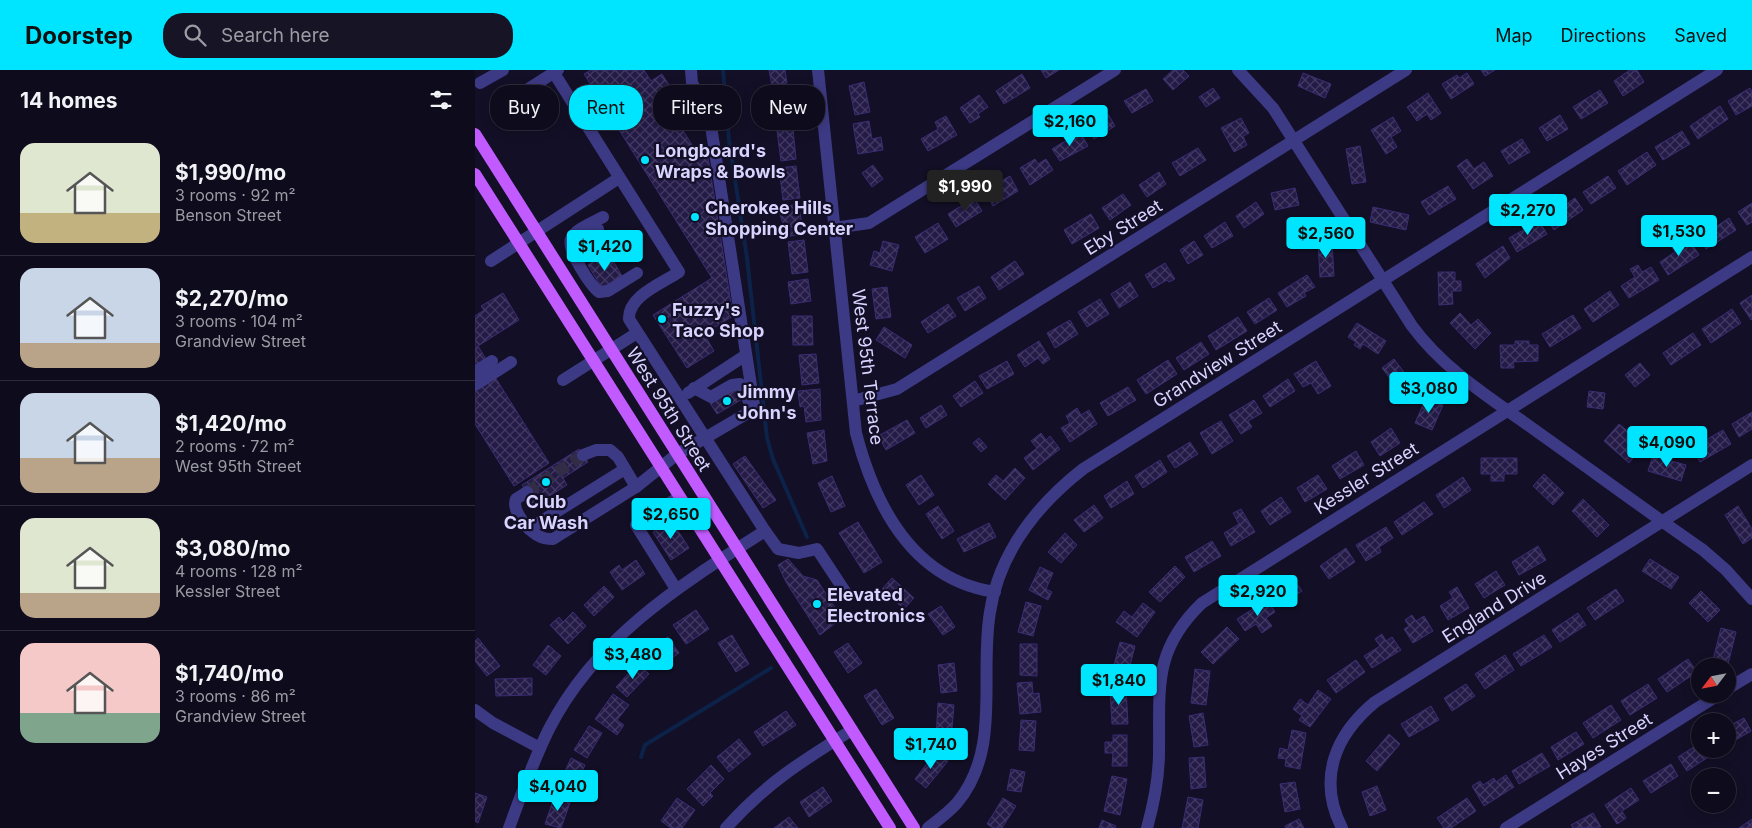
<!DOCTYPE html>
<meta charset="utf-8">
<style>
body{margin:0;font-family:Inter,sans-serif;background:#171425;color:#f1f3f6;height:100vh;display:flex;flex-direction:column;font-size:19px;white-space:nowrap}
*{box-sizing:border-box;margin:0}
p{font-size:16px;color:#9b9ba3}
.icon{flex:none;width:28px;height:28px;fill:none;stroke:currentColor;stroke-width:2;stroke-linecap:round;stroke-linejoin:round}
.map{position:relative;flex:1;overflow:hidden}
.panel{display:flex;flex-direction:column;background:#0e0b1c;width:475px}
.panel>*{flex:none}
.banner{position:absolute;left:15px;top:15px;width:475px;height:45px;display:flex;gap:10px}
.needle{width:32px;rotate:238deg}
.controls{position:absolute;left:1216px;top:588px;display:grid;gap:10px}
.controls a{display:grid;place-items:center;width:45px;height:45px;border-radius:50%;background:#0e0b1c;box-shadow:0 2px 12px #0003,0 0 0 1px #2e2b3b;font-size:25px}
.price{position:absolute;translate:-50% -42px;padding:0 11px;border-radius:5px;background:#00e5ff;color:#111;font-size:16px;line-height:32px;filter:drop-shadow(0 1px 2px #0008)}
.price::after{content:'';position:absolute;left:50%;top:30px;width:15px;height:11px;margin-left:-8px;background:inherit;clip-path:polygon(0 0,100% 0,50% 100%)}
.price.active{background:#222;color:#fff}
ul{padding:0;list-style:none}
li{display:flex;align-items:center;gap:15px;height:125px;padding:0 20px}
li+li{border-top:1px solid #2e2b3b}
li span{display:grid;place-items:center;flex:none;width:140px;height:100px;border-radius:15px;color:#555}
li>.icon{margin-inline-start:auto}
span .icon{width:60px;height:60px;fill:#fffc;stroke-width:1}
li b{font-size:21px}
h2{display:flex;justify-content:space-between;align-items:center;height:60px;padding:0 20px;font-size:21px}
.chip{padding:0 18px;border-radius:20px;background:#0e0b1c;box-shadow:0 2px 12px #0003,0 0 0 1px #2e2b3b;font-size:18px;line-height:45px}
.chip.active{background:#00e5ff;color:#111}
header{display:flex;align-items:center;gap:30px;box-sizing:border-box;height:70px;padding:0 25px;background:#00e5ff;color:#111}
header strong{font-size:24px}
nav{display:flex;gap:28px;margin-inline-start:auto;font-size:18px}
.search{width:350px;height:45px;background:#171425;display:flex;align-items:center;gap:12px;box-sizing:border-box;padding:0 18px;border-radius:20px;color:#9b9ba3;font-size:19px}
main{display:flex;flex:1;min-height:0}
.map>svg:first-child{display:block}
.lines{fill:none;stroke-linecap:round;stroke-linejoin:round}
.stream{stroke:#0c2248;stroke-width:4}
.building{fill:url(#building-cross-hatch);stroke:#3b2d73}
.minor-tunnel{stroke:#312d47;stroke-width:12;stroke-dasharray:12 6;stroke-linecap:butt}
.minor{stroke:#3d3a85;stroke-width:12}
.major{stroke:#c25bff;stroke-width:12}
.poi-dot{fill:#00e5ff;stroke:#130f26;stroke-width:2}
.labels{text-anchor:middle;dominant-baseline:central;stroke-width:4.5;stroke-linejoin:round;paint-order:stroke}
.poi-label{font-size:18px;font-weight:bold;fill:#d9d4ff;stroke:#130f26;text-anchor:start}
.street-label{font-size:18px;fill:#d9d4ff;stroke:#130f26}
</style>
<header>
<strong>Doorstep</strong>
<div class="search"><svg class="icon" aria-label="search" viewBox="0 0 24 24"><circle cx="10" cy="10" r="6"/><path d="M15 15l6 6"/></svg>Search here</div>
<nav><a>Map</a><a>Directions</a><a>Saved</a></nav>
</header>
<main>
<section class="panel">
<h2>14 homes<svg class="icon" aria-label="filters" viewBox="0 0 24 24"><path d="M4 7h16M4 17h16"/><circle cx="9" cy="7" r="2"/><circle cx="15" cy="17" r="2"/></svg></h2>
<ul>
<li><span style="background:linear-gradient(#dfe7d0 70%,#c2b280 0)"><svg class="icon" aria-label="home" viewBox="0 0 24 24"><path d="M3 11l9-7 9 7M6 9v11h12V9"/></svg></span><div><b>$1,990/mo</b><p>3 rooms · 92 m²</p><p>Benson Street</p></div></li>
<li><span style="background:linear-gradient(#c9d6e8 75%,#b9a48a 0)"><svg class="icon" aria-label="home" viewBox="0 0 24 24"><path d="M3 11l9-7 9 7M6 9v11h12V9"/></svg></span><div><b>$2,270/mo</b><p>3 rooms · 104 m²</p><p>Grandview Street</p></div></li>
<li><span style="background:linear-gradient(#c9d6e8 65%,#b9a48a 0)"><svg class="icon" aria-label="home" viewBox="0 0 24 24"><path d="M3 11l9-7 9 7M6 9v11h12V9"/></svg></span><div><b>$1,420/mo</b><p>2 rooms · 72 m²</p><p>West 95th Street</p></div></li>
<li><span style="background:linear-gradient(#dfe7d0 75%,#b9a48a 0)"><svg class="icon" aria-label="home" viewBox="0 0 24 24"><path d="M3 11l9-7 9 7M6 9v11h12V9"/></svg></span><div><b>$3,080/mo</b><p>4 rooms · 128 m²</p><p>Kessler Street</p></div></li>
<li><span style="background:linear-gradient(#f6c9c9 70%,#7fa58c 0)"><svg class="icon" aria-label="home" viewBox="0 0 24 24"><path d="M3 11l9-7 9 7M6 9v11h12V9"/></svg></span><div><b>$1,740/mo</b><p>3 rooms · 86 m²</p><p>Grandview Street</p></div></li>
</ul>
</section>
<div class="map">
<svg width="1277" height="758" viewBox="0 0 1277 758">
<defs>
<pattern id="building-cross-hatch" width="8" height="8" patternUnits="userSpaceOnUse" patternTransform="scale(1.25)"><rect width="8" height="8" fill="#241b47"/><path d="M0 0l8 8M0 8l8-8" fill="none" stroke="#433b63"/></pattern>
</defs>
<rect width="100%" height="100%" fill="#130f26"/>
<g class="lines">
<g class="stream">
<polyline points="248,0 254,70 272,188 292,368 298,389 332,467"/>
<polyline points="166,687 170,675 296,598"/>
</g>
</g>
<g class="building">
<polygon points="116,0 169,0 176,11 187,4 218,52 207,59 224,86 232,81 258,246 229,264 239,281 212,298 178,245 237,208 109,4"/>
<polygon points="294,0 310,0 312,13 297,16"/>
<polygon points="566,0 584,0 571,8"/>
<polygon points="698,0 708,0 714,6 698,20 688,9"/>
<polygon points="1006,0 1020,0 1010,6"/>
<polygon points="1155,0 1162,0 1169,12 1148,26 1139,11"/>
<polygon points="828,3 856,14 850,28 823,16"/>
<polygon points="992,3 999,14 976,29 967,14 982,5 984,8"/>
<polygon points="547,4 555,18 529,34 521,21"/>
<polygon points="389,12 395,42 380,45 374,16"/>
<polygon points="738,18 745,28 731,37 724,27"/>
<polygon points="1275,18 1277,22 1277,36 1261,45 1253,31"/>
<polygon points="671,19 678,31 657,43 649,31"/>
<polygon points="1125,20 1133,33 1106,49 1098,37"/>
<polygon points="312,23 316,53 298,55 294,26"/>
<polygon points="953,23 966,43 956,50 952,44 942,51 932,37"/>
<polygon points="504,25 513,37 503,44 505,47 495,53 485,38"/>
<polygon points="1245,36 1253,49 1223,69 1215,56"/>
<polygon points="633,44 640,56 619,69 612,58"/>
<polygon points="1085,45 1093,59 1072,71 1064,58"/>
<polygon points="471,46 482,65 453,81 446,69 463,59 460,52"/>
<polygon points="918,47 926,61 916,67 922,77 911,84 896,60"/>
<polygon points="766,48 774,63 768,66 772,75 759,82 746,58"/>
<polygon points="394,51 397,69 406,67 408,80 383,84 378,54"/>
<polygon points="318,59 321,89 306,91 302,61"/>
<polygon points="1207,61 1215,74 1188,90 1180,77"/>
<polygon points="605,62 613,76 585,91 577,79"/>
<polygon points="1047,69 1055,82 1034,94 1026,81"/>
<polygon points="885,76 891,112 877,114 871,79"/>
<polygon points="723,78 731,90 705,106 697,93"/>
<polygon points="1172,82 1181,95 1152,115 1143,101"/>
<polygon points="560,89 563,94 571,89 578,100 555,115 545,98"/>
<polygon points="992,89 999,99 1009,92 1018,106 998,119 982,96"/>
<polygon points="398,95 408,109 397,117 387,103"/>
<polygon points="321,96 325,128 308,130 304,98"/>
<polygon points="684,102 691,114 672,127 664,115"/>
<polygon points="535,106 543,121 518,136 509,121"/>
<polygon points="1133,106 1141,118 1116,134 1108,122"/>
<polygon points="973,116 981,129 954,145 946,132"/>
<polygon points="820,118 824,135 800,140 796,123"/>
<polygon points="648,124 656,135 635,150 627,138"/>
<polygon points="499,128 507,141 481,157 473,144"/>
<polygon points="1100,128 1108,140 1079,160 1071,148"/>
<polygon points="781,132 789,144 769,158 761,146"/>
<polygon points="1277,133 1277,152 1272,155 1263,142"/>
<polygon points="323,134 329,163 312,167 303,138"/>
<polygon points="898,137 934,145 931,160 895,152"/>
<polygon points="616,144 624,158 597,174 589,160"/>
<polygon points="1254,148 1261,160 1231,179 1224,168 1231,163 1228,157 1235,153 1239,158"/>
<polygon points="1064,151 1072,164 1042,182 1034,168"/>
<polygon points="750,152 758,166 737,178 729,166"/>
<polygon points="463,153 473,169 450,183 440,167"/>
<polygon points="1206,169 1210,176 1216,172 1224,185 1193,205 1185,192 1200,182 1196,176"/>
<polygon points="329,170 333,202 317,204 313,172"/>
<polygon points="408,171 424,175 417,201 395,195 399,181 405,183"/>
<polygon points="719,171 728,185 713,194 705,180"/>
<polygon points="857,171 859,206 845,207 843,172"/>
<polygon points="1028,176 1035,188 1010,208 1001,194"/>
<polygon points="123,188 127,195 137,189 147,206 127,218 113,195"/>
<polygon points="540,191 549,204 524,220 516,207"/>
<polygon points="690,193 700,209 694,212 692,210 678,218 670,205"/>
<polygon points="1163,195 1167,202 1176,197 1184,210 1154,228 1146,216 1160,207 1155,199"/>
<polygon points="963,202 980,202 980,211 986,211 986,221 977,221 978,234 964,235"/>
<polygon points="832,205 840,217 829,223 831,226 812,237 803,223"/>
<polygon points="333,209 336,231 316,234 313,212"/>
<polygon points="655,212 663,226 644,238 636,224"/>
<polygon points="504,216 511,228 490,241 482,228"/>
<polygon points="412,217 416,247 401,249 397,219"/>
<polygon points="1135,221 1144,235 1118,252 1109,239"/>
<polygon points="28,223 44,250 3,276 11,289 0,296 0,246 9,240 6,236"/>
<polygon points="1277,225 1277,249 1276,250 1265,233"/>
<polygon points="794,228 802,240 780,254 772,242"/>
<polygon points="625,229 634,244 612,257 603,242"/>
<polygon points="473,234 481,246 453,263 446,252"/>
<polygon points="1257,239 1266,253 1236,273 1227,259"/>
<polygon points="985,243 996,255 1003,249 1016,263 1000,279 975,253"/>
<polygon points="1098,245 1106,258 1075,277 1067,264"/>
<polygon points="317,246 337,246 338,275 318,275"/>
<polygon points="763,247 772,261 741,280 733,266"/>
<polygon points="595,250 603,264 580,278 572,263"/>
<polygon points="882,253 911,271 903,284 888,274 885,279 879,275 881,272 873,267"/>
<polygon points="409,257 437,275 430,288 401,270"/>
<polygon points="1218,263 1226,275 1196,295 1188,283"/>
<polygon points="564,271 575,289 568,294 563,288 550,297 542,285"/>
<polygon points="1040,271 1054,271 1054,275 1063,275 1063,291 1038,292 1039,298 1026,298 1025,275 1040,275"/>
<polygon points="726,272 734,284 709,300 701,288"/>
<polygon points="341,284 344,313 327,315 324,285"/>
<polygon points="919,289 935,310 923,319 907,298"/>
<polygon points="693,290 702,304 671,324 662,310"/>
<polygon points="532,291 539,304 512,319 504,306"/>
<polygon points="841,291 856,316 843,324 836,313 828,317 819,304"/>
<polygon points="1165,293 1175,305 1160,317 1150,305"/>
<polygon points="20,307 74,393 39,416 0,354 0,320"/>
<polygon points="813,309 820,321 795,337 788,326"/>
<polygon points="500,311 508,323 486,337 478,326"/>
<polygon points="262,317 269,328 242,344 235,333"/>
<polygon points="653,317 661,330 633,346 625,333"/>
<polygon points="345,319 346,350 331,352 329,336 325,337 323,321"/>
<polygon points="1114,321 1130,323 1128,339 1112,337"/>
<polygon points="951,328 968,335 957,360 940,353"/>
<polygon points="779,330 787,343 773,351 777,357 766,364 754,345"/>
<polygon points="466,335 472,345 451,358 445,348"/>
<polygon points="602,338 606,345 614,340 622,354 595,372 586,358 595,353 591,346"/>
<polygon points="1277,342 1277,359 1264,367 1257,354"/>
<polygon points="432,350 440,363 411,380 403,366"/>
<polygon points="746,351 758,371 737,384 725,363"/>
<polygon points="1144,354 1155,363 1151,368 1164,380 1154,393 1129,371"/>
<polygon points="916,358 925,373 905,386 896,372"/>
<polygon points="349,360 352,391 338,394 332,363"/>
<polygon points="1248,360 1256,374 1225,392 1217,378"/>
<polygon points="566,363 571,370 575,366 585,379 558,400 549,388 562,378 556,371"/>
<polygon points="504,368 512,377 506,382 498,373"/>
<polygon points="715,372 723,384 700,398 692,386"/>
<polygon points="104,379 113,392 88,408 92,415 55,438 48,428 54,425 47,415"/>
<polygon points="881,381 889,395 865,409 857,396"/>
<polygon points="270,386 301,430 288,438 258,394"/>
<polygon points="1178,386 1211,395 1206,411 1173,401"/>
<polygon points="1006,388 1042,388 1042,404 1029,404 1029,411 1016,411 1016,404 1006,404"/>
<polygon points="685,390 692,402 668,418 660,406"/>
<polygon points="540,398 550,408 530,430 513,414 521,405 528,411"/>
<polygon points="1069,404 1089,423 1078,435 1058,416"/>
<polygon points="446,405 459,425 444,435 431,415"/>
<polygon points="843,405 852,419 830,432 822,418"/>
<polygon points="357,406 370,436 356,442 343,413"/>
<polygon points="988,407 996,420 969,438 961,425"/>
<polygon points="652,411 659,424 636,438 629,426"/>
<polygon points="806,427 816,442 795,455 786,441"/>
<polygon points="1108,429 1134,455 1122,467 1097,441"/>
<polygon points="949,432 958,444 927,465 919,452"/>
<polygon points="619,435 628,448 609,462 599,450"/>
<polygon points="463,436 479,461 467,469 451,444"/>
<polygon points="1263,436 1277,459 1277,468 1268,474 1250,445"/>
<polygon points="766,439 780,462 756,476 749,463 764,454 758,443"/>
<polygon points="196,450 214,478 196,490 178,462"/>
<polygon points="383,452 407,492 389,503 364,463"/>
<polygon points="514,453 521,467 489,482 482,469"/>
<polygon points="911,457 918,468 904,477 906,482 891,491 881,475"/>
<polygon points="590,463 602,475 586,493 573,482"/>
<polygon points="737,471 746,486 719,502 710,487"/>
<polygon points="1063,476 1071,490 1044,505 1037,492"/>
<polygon points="871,478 880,492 854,509 845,496"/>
<polygon points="313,489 328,506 342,510 367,548 345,565 311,512 303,495"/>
<polygon points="1175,489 1204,507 1196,519 1167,501"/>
<polygon points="161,490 170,504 147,520 135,502 144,495 147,500"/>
<polygon points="700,496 710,507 685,532 674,522"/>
<polygon points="565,497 578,503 571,519 577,522 573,530 554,520"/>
<polygon points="1021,501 1030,515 1009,528 1000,514"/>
<polygon points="806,506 812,516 820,511 827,521 809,533 795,513"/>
<polygon points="417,508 439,528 429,539 407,519"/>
<polygon points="129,516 139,527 119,546 109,535"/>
<polygon points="982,517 994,538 973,550 965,536 978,528 974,522"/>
<polygon points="1141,519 1149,531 1120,550 1112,538"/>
<polygon points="1226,521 1245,540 1233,552 1214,533"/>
<polygon points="792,530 800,542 791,548 797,556 787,563 781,554 770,561 762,549"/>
<polygon points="551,532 566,536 558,566 543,562"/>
<polygon points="668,533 680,542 662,567 641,552 649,541 657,547"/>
<polygon points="466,536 480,557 468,565 453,544"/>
<polygon points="221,540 234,559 211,574 198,555"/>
<polygon points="98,542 111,556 93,574 75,555 84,547 88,552"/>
<polygon points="1103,543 1111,555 1085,572 1077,560"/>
<polygon points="937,545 941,551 949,546 958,561 938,573 929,559 934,556 930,550"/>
<polygon points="752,557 764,569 738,594 726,582"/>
<polygon points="1246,558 1261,562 1253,594 1238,590"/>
<polygon points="907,564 911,571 917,567 926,580 897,598 889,586 905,576 900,569"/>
<polygon points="257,565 274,594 261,602 243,573"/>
<polygon points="1069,565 1077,577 1046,596 1038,584"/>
<polygon points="193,567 204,583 180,599 173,588 181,582 178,577"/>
<polygon points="3,568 25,596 12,606 0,591 0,571"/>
<polygon points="645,572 660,576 651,611 636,607"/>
<polygon points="373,573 387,593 373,603 359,582"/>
<polygon points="545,574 562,574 562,606 545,605"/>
<polygon points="73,575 86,586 71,605 58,595"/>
<polygon points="1030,585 1039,600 1010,619 1000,604"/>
<polygon points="1213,589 1222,602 1192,622 1183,609"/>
<polygon points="881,590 890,602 861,623 852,610"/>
<polygon points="163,593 174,604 152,627 141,617"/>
<polygon points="479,593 482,621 466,623 463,595"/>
<polygon points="720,599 735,601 731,635 716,633"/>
<polygon points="57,608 57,625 21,626 20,609"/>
<polygon points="557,612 558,624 564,623 566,642 545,644 542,613"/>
<polygon points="991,614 1000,626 977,641 969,628"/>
<polygon points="1173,614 1182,628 1155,645 1146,631"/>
<polygon points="651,617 653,654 637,654 635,618"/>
<polygon points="401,619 419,648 407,655 389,626"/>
<polygon points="843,620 856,629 835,657 824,650 827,646 818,639 825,629 833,635"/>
<polygon points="138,624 154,635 142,650 149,655 142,665 120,649"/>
<polygon points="463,633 479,635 476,670 461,668"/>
<polygon points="1136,635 1146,650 1118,668 1108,653"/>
<polygon points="956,636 964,650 934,667 926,654"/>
<polygon points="311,641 321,655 288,676 279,662"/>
<polygon points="728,643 733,675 719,677 714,646"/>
<polygon points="1269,648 1276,661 1252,675 1252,657"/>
<polygon points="546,650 561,651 559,681 544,680"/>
<polygon points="114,656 127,663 112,688 99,680"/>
<polygon points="817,660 831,663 825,699 810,696 811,689 803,688 805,678 813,680"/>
<polygon points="1101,662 1109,674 1083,690 1076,677"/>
<polygon points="914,664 925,674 902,701 891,691"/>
<polygon points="638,665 652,665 652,696 637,696 638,683 630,683 630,672 638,672"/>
<polygon points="264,669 276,684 254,702 242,687"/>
<polygon points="1225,673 1225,679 1234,679 1238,684 1212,701 1203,687"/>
<polygon points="461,682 473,691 451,718 440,709"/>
<polygon points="1067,683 1075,696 1044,714 1037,701"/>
<polygon points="729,687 731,717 716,719 714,688"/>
<polygon points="96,688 110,695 97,724 83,717"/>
<polygon points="1196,694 1203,706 1176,723 1168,711"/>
<polygon points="236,695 249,709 235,723 238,726 228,736 212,719"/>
<polygon points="536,699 550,702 546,722 532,720"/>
<polygon points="1031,705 1039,717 1009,736 997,716 1005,711 1008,715 1019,708 1021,712"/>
<polygon points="637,706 652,709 645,745 629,741"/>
<polygon points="820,712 825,739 810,742 805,714"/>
<polygon points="902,716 911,740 895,746 887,722"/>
<polygon points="348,717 357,731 334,747 325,732"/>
<polygon points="1156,718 1164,730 1147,741 1151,748 1142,754 1130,735"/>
<polygon points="0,723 12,727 3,753 0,751"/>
<polygon points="80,725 96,730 86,758 70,754"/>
<polygon points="713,727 728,730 723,758 707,758"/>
<polygon points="202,728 220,740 207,758 196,758 186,751"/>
<polygon points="528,728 541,736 527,758 518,758 512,754"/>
<polygon points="992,728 1001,741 976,758 969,758 962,748"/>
<polygon points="1118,743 1126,757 1098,758 1096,755"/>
<polygon points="314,747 323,758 299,758"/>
<polygon points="824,749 829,758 811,758 810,756"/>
<polygon points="1277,749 1277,758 1264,758"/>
<polygon points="627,750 641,756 640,758 624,758"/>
</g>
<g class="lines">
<polyline class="minor-tunnel" points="52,422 108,385"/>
<g class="minor">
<path d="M343 0 381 363C400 436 438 510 520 522"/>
<path d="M763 0 798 38 937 256C971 302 1019 330 1064 363 1119 402 1173 442 1228 480L1251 500 1277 529"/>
<polyline points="5,13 28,0"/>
<polyline points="22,39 83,0"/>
<path d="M128 147C119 152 100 159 96 169 91 179 116 216 124 222L133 221 162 203"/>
<polyline points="359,158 394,153 640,0"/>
<polyline points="16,191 144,108"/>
<path d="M104 192C102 175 109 168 123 159"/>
<polyline points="0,302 17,291"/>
<polyline points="88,310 162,263"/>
<polyline points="0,315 36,292"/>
<polyline points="219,318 236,327 257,315 265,314 273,323 273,330"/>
<polyline points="213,323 271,285"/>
<polyline points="378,331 422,319 931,0"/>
<polyline points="108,385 121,380 135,380 143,387 161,417"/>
<path d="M52 422 41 429C36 441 55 463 66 467 70 469 74 469 78 469L161 417 201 385 271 344 279 335 234 43 217 13 216 0"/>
<polyline points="54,459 150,399"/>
<polyline points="290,461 303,479 324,483 342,479 371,523"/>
<polyline points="201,519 161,455 204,427"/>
<polyline points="1252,619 1277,604"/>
<polyline points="0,640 18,653 65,678"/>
<path d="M34 758C46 725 58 691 74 659 121 567 205 515 290 461L154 249C153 226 186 214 204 202L79 3"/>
<path d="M251 758C290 714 327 691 377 660"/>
<path d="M453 758C463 750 473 743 482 733 527 679 504 606 515 542 524 483 562 435 608 399L1242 0"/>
<path d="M672 758C679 733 684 708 684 682 685 619 677 581 727 533L1277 187"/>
<path d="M867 758C842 709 860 665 900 632L1277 395"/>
<polyline points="1031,758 1245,624"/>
</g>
<g class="major">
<polyline points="0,64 439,758"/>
<polyline points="0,104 415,758"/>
</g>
</g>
<g class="poi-dot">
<circle cx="170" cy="90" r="5"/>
<circle cx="220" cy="147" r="5"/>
<circle cx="187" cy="249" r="5"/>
<circle cx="252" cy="331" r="5"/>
<circle cx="71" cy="412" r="5"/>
<circle cx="342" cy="534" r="5"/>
</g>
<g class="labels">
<g class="poi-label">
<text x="180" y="80">Longboard's<tspan x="180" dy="21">Wraps &amp; Bowls</tspan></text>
<text x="230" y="137">Cherokee Hills<tspan x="230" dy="21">Shopping Center</tspan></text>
<text x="197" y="239">Fuzzy's<tspan x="197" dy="21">Taco Shop</tspan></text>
<text x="262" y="321">Jimmy<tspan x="262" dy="21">John's</tspan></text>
<text x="71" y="431" text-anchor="middle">Club<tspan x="71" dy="21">Car Wash</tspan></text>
<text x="352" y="524">Elevated<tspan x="352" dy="21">Electronics</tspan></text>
</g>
<g class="street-label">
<text transform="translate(648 157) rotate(-32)">Eby Street</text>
<text transform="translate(742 294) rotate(-32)">Grandview Street</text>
<text transform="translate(393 297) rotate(83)">West 95th Terrace</text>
<text transform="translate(194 339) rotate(58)">West 95th Street</text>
<text transform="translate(891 408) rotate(-32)">Kessler Street</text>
<text transform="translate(1019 537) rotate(-32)">England Drive</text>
<text transform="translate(1129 676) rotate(-32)">Hayes Street</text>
</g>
</g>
</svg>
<div class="controls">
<a><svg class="needle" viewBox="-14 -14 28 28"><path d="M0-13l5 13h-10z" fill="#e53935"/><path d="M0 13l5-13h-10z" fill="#9b9ba3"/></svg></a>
<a>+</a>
<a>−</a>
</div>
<b class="price" style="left:595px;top:77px">$2,160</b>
<b class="price active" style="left:490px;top:142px">$1,990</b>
<b class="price" style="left:1053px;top:166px">$2,270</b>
<b class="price" style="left:1204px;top:187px">$1,530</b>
<b class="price" style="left:851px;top:189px">$2,560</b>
<b class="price" style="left:130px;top:202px">$1,420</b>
<b class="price" style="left:954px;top:344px">$3,080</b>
<b class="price" style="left:1192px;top:398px">$4,090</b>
<b class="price" style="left:196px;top:470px">$2,650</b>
<b class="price" style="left:783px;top:547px">$2,920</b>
<b class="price" style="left:158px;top:610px">$3,480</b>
<b class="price" style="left:644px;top:636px">$1,840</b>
<b class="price" style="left:456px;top:700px">$1,740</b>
<b class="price" style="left:83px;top:742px">$4,040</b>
<div class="banner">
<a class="chip">Buy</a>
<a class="chip active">Rent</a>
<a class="chip">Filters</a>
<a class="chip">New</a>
</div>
</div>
</main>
